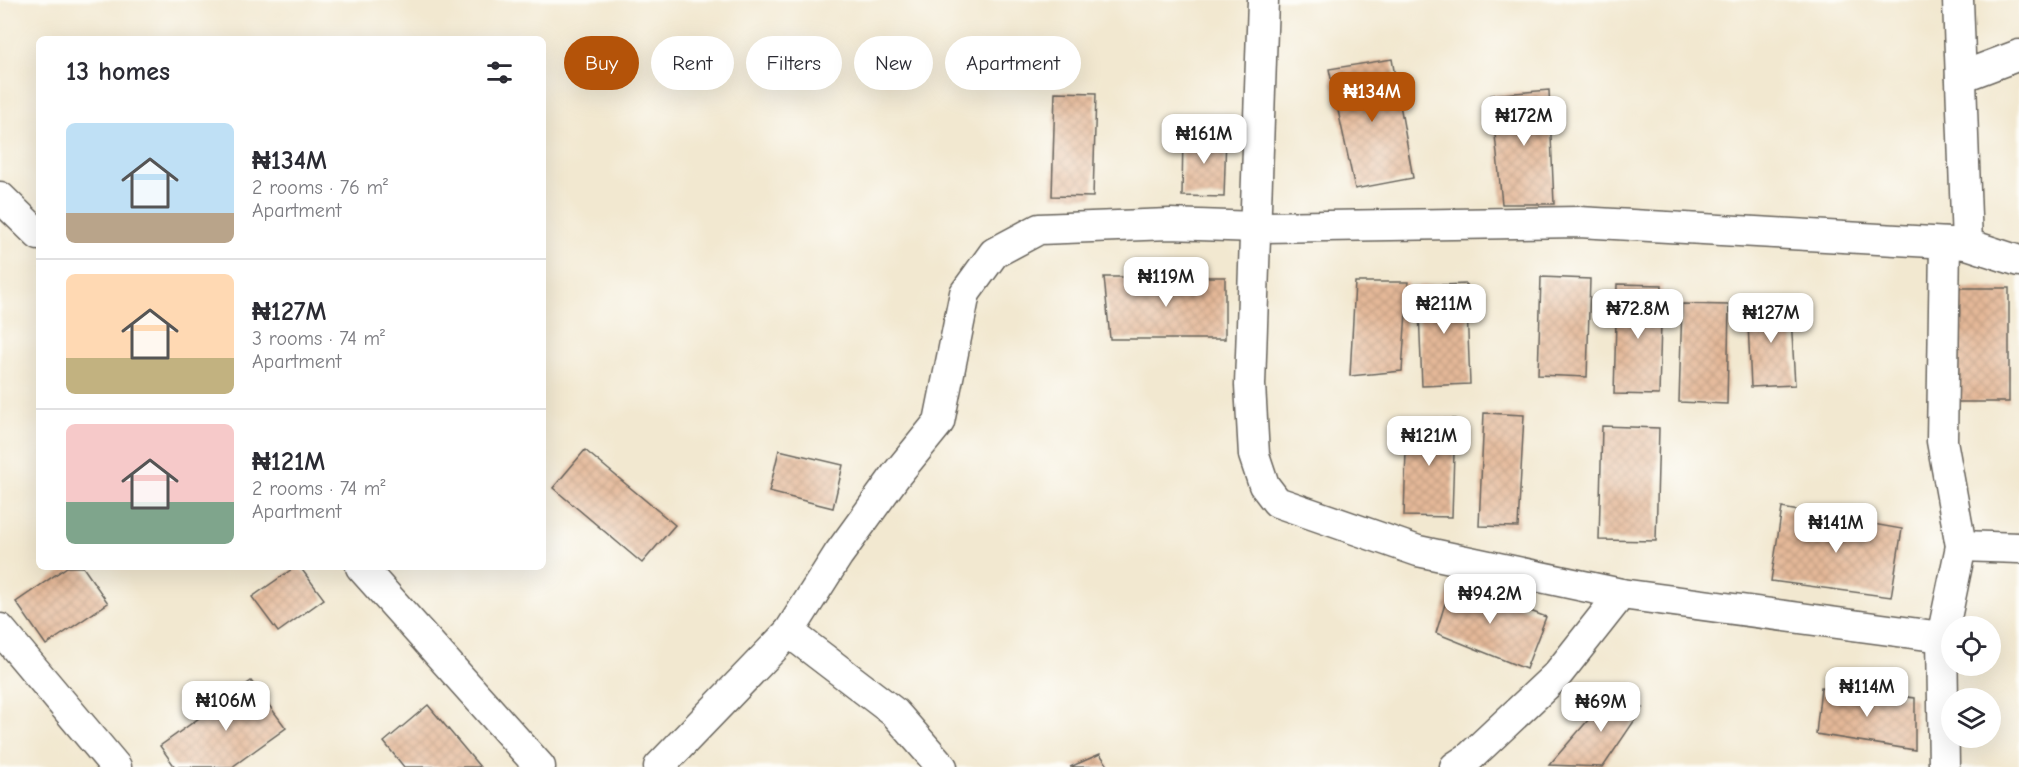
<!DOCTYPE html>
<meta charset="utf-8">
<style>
body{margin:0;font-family:"Comic Neue",sans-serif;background:#f7f7f7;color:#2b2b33;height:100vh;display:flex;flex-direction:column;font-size:22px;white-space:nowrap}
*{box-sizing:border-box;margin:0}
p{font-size:20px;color:#7c7c81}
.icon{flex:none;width:33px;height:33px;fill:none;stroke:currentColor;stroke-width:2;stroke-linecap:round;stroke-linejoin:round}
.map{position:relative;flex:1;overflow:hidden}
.drawer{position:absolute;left:36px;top:36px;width:510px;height:534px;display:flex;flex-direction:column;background:#fff;border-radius:9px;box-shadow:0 6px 24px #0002}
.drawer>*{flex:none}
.top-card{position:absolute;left:564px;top:36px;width:570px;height:54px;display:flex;gap:12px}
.fabs{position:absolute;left:1941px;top:616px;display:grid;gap:12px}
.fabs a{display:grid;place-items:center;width:60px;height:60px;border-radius:50%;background:#fff;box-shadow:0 6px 24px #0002;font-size:30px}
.price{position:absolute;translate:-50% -51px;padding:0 14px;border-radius:12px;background:#fff;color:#222;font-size:20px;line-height:39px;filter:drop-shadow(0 2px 3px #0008)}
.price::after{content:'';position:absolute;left:50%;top:36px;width:18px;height:14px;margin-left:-9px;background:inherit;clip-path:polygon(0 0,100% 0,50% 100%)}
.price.on{background:#b45309;color:#fff}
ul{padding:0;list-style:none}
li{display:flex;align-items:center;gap:18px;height:150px;padding:0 30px}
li+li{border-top:2px solid #e1e1e2}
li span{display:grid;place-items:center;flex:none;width:168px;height:120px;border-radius:9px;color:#555}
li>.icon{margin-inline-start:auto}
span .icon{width:72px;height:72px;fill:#fffc;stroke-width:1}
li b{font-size:26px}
h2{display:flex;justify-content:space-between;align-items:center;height:72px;padding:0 30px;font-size:26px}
.tag{padding:0 21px;border-radius:27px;background:#fff;box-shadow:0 6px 24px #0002;font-size:21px;line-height:54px}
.tag.on{background:#b45309;color:#fff}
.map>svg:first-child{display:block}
.building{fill:url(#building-cross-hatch)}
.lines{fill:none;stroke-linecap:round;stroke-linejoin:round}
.minor-casing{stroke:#67635b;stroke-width:33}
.minor{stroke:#fff;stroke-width:30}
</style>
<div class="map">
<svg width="2019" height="767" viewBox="0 0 2019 767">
<defs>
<pattern id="building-cross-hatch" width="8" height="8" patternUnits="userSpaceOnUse" patternTransform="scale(1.5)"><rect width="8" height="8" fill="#e4b898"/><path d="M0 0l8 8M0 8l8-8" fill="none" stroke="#c39e82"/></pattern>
</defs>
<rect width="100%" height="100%" fill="#fdfcf7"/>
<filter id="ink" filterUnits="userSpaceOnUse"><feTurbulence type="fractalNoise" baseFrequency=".0167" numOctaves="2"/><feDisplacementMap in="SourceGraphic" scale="12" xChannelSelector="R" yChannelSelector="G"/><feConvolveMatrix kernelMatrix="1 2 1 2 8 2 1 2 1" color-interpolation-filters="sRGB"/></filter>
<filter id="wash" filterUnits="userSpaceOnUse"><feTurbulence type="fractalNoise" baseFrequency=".008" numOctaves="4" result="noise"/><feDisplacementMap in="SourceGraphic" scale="24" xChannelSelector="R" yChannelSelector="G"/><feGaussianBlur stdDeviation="1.35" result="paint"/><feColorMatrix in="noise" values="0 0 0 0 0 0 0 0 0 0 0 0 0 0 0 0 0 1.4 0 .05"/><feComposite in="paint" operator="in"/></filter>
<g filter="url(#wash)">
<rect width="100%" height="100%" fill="#f2e8d0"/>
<g id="blocks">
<g class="building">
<polygon points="1392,59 1413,178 1355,189 1329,69"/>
<polygon points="1549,90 1554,204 1502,204 1491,95"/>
<polygon points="1055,92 1096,93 1093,197 1052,196"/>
<polygon points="1183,134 1226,135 1224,197 1182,196"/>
<polygon points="1104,277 1225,277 1225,339 1110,339"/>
<polygon points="1541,277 1590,279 1587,377 1538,375"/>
<polygon points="1355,282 1408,282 1402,371 1350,376"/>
<polygon points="1466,284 1470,384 1422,386 1418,286"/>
<polygon points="1617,284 1662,285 1659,395 1614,394"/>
<rect x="1956" y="288" width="53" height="114"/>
<polygon points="1790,300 1795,385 1751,387 1747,302"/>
<polygon points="1682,304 1729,305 1727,404 1679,402"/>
<polygon points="1484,413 1524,415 1518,527 1479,526"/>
<polygon points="1407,417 1455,419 1452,517 1404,516"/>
<polygon points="1602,426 1659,428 1656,541 1599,540"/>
<polygon points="585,450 675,525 642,563 553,488"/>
<polygon points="779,450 843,465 833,508 769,492"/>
<polygon points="1782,508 1902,529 1891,597 1771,581"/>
<polygon points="67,567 83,567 108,603 46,645 16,602"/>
<polygon points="295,567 300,567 324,599 278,632 252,597"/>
<polygon points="1452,581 1546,617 1526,669 1436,633"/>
<polygon points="251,681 286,728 232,767 175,767 160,746"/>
<polygon points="1617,687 1643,708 1603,767 1549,765"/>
<polygon points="1821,687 1915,698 1915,750 1816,734"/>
<polygon points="428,705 480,767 404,767 384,742"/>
<polygon points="1100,754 1109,767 1070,767"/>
</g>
</g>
</g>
<g filter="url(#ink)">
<use href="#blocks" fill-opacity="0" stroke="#67635b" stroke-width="1.5"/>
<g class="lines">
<defs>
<g id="minor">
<polyline points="1263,0 1250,385 1254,455 1264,485 1277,502 1418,551 1621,594 1942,637"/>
<polyline points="1958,0 1967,244"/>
<polyline points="1961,77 2019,55"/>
<polyline points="0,197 39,235"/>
<polyline points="1961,546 2019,548"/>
<polyline points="361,567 540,767"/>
<polyline points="0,629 116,767"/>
<polyline points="789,632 895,713 942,767"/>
<polyline points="659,767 789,632 838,555 896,475 939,422 965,293 994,253 1039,229 1170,224 1256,227 1579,222 1967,244 2019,261"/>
<polyline points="1455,767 1470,757 1557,675 1621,594"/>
<polyline points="1944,767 1942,637 1961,546 1942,441 1945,243"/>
</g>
</defs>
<use href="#minor" class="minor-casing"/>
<use href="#minor" class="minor"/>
</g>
</g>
</svg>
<div class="fabs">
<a><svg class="icon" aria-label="locate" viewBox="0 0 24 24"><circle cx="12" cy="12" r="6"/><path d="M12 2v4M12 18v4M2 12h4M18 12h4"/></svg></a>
<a><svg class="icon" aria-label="layers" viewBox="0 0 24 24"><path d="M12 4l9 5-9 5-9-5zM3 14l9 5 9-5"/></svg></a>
</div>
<b class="price on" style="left:1372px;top:123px">₦134M</b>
<b class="price" style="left:1524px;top:147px">₦172M</b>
<b class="price" style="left:1204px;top:165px">₦161M</b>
<b class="price" style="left:1166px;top:308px">₦119M</b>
<b class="price" style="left:1444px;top:335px">₦211M</b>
<b class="price" style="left:1638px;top:340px">₦72.8M</b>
<b class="price" style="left:1771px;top:344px">₦127M</b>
<b class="price" style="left:1429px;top:467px">₦121M</b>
<b class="price" style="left:1836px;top:554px">₦141M</b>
<b class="price" style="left:1490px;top:625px">₦94.2M</b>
<b class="price" style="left:1867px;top:718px">₦114M</b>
<b class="price" style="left:226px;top:732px">₦106M</b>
<b class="price" style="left:1601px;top:733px">₦69M</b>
<div class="top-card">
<a class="tag on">Buy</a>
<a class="tag">Rent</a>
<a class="tag">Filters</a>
<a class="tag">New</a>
<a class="tag">Apartment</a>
</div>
<section class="drawer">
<h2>13 homes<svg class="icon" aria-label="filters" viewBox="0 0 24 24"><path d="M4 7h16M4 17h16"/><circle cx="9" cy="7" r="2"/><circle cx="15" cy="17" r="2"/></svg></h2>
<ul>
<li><span style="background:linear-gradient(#bfe0f5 75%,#b9a48a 0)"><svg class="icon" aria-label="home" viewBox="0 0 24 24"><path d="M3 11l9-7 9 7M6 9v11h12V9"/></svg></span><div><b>₦134M</b><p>2 rooms · 76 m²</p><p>Apartment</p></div></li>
<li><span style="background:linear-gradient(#ffd9b3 70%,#c2b280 0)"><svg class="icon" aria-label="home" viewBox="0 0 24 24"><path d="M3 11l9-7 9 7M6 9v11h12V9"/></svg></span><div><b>₦127M</b><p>3 rooms · 74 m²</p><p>Apartment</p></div></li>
<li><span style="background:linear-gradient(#f6c9c9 65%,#7fa58c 0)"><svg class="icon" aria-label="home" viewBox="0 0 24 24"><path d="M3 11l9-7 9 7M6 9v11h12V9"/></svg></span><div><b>₦121M</b><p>2 rooms · 74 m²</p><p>Apartment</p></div></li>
</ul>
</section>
</div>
